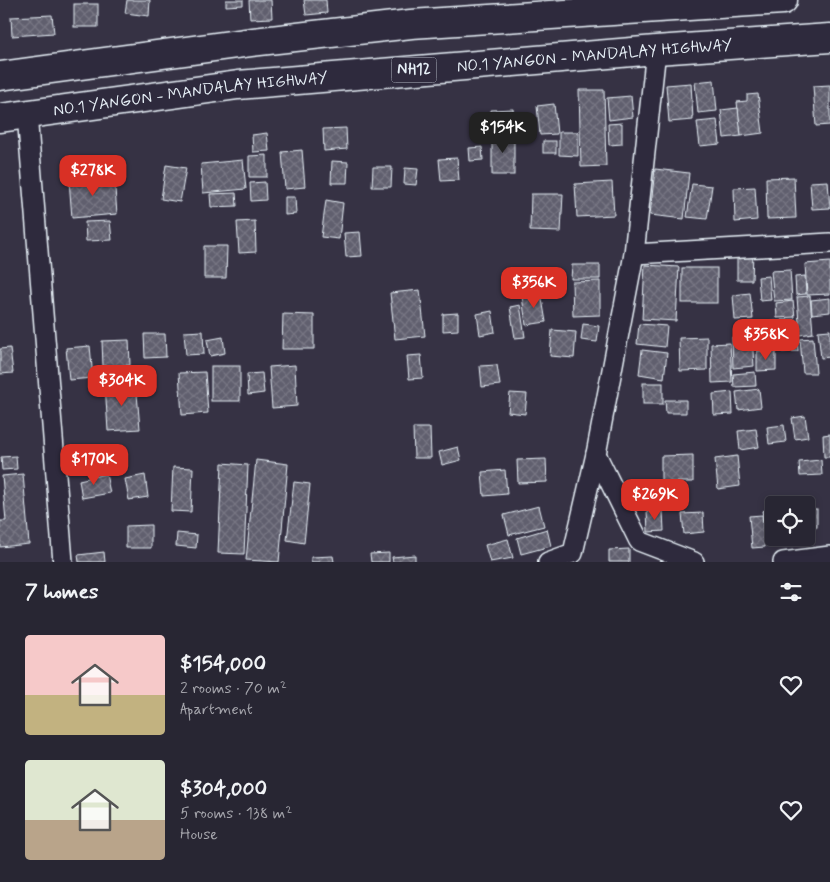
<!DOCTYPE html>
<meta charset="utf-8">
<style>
body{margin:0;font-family:Mynerve,sans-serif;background:#302e3b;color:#f1f3f6;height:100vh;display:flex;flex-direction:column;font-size:19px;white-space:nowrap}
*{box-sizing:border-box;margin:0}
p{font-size:16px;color:#a5a5ac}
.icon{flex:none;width:28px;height:28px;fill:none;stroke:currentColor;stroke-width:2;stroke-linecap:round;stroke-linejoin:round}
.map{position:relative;height:562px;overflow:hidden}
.drawer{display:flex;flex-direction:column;background:#282633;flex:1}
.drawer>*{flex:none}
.fabs{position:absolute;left:765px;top:496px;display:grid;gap:10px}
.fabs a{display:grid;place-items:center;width:50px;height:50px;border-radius:5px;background:#282633;box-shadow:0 2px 8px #0003,0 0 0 1px #44434e;font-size:25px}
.price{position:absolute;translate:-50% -42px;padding:0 11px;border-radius:10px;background:#d93025;color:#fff;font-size:16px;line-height:32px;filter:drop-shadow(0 1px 2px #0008)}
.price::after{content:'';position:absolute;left:50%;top:30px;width:15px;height:11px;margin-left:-8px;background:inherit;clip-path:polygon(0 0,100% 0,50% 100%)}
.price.selected{background:#222;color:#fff}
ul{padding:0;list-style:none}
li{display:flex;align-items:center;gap:15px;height:125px;padding:0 25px}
li span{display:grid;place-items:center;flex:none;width:140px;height:100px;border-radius:5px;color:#555}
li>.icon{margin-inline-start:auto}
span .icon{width:60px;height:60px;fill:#fffc;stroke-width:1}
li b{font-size:21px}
h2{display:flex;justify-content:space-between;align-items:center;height:60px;padding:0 25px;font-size:21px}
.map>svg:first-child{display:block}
.building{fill:url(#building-cross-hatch);stroke:#e8f1f8}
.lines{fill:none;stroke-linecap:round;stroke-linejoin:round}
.street-casing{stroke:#e8f1f8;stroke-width:22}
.highway-casing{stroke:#e8f1f8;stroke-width:31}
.street{stroke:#2f2a3d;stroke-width:19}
.highway{stroke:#2f2a3d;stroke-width:28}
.labels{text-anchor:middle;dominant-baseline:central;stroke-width:4.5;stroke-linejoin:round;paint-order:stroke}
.shield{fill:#2f2a3d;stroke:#b0b5c0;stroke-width:1}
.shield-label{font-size:15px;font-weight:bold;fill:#e8f1f8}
.street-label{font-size:16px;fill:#e8f1f8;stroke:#2f2a3d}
</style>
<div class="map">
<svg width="830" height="562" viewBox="0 0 830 562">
<defs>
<pattern id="building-cross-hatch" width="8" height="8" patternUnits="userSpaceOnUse" patternTransform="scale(1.25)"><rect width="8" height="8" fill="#605e6e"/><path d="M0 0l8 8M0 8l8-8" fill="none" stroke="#777683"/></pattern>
</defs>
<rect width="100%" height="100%" fill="#363244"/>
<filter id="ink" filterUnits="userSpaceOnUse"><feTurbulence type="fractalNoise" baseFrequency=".02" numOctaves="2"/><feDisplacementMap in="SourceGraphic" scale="10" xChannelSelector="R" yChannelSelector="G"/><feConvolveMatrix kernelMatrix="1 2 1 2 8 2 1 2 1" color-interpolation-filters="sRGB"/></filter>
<g filter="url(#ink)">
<g class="building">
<polygon points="127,0 150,0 149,16 125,13"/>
<polygon points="226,0 243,0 243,5 226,6"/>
<polygon points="249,0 271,0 272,18 250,19"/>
<polygon points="304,0 326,0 327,13 306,15"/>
<rect x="74" y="4" width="24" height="23"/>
<polygon points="52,15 54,33 12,36 11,17"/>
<polygon points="714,80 717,111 698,113 695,82"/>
<polygon points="691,83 693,120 669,122 666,85"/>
<polygon points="830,85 830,125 816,126 813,86"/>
<polygon points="579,90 604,90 606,166 581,167"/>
<polygon points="758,94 763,133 741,136 737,102 747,101 747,95"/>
<polygon points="631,96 633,117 609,120 607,98"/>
<polygon points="554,104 557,134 540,135 537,106"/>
<polygon points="738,108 741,136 724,138 721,110"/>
<polygon points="513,109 515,125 492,127 491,110"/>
<polygon points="717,120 720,144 700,146 697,122"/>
<polygon points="622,123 622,144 609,145 608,124"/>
<polygon points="346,128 347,149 324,151 323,129"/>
<polygon points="559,132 578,132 578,156 559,155"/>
<polygon points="267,133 269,151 253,152 252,135"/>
<rect x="492" y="134" width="22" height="41"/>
<rect x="543" y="141" width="13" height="12"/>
<polygon points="482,147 483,160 470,161 469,148"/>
<polygon points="302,150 305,187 285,189 282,152"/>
<polygon points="267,155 267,177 249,177 249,156"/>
<polygon points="457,158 459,180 441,181 439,159"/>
<polygon points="243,160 246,189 203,193 201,164"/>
<polygon points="332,161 348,162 347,183 331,183"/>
<polygon points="166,165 186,168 180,202 161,199"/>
<polygon points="373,167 392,167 391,187 372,187"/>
<polygon points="405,168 418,169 416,185 404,184"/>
<polygon points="655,169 689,173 684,219 650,215"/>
<polygon points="114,176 117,214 72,218 69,180"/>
<polygon points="794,177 796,218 767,219 766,178"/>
<polygon points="828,181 830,208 812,209 810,182"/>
<polygon points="265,182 266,200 251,201 250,183"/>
<polygon points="612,182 614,215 577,217 575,184"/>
<polygon points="692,184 712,186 707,219 687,217"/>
<polygon points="755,187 757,220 735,222 734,188"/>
<polygon points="236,193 237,206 211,207 210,194"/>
<polygon points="531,194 563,194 561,232 530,231"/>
<polygon points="285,197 295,197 296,214 285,215"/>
<polygon points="326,200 343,203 339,239 321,237"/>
<polygon points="110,221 112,240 86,241 85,222"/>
<polygon points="255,221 256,252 239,253 237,222"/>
<polygon points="360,232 362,256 346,257 344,233"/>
<polygon points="204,246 227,246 226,278 204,278"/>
<polygon points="737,252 753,252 752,280 737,280"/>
<polygon points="830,262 830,294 807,295 805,264"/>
<polygon points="572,265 600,265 600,279 571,279"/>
<polygon points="645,265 679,267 676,321 642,319"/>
<rect x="682" y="268" width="35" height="35"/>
<polygon points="790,270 792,300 774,301 771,271"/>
<polygon points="503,272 527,274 526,292 502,291"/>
<polygon points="769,276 771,300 760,301 758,277"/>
<polygon points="805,276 806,294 796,295 795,277"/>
<polygon points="600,281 600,315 573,316 572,282"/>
<polygon points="420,290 425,336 395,339 390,293"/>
<polygon points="541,293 546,322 526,325 522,296"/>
<polygon points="750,293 753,319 735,320 733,295"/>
<polygon points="810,296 813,333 800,335 797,297"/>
<polygon points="830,298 830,312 812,314 811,300"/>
<polygon points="793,301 795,317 777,318 776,303"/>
<polygon points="520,305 525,337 515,338 510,307"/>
<polygon points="492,311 495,332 480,335 477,314"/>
<polygon points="458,313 458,330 443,331 443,314"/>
<polygon points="283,314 314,315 314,349 282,349"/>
<polygon points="781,320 796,320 798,351 782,352"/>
<polygon points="776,321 777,348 756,349 755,322"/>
<polygon points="583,324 599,326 597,342 581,340"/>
<polygon points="639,324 667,326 665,347 637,344"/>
<polygon points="552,330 576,332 574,358 550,356"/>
<polygon points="830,330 830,357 821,358 818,331"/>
<polygon points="203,331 204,354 186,355 184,332"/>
<polygon points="144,334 165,334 166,357 145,358"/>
<polygon points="752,336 754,366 733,368 732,337"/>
<polygon points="223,337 225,353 210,356 207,340"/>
<polygon points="707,337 707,370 680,371 679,338"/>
<polygon points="813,338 816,373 803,373 800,339"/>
<polygon points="129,340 130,365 103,366 102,341"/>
<polygon points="730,343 732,382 712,383 711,344"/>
<polygon points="90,346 93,378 69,380 66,348"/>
<polygon points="10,348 13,373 0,374 0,349"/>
<polygon points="642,350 667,353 664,378 639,374"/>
<polygon points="757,351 776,351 776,370 757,371"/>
<polygon points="421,355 423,378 409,379 407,356"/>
<polygon points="295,365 297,406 272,408 269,367"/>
<polygon points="497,365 500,385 482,387 480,366"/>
<rect x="211" y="366" width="29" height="35"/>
<polygon points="205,372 208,413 182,415 179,373"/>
<polygon points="755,372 756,386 734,387 733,374"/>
<polygon points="262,373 264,393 248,395 247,374"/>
<polygon points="136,382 140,429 108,431 105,384"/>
<rect x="643" y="383" width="20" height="21"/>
<polygon points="759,389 761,407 738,410 736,392"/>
<polygon points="732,392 733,414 714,415 713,394"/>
<polygon points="510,393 527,394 525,414 508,412"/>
<polygon points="665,400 686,400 686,413 666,413"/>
<polygon points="805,416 808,437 795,439 792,418"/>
<polygon points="784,425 786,442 769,444 767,427"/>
<polygon points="413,428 430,428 431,458 414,458"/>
<polygon points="756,429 759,447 740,450 738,431"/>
<polygon points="830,434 830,457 824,457 823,435"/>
<polygon points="458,447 461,460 442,465 439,452"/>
<polygon points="693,455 693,482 661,482 661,456"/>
<polygon points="16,456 17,469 2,470 1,457"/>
<polygon points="737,456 740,486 718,489 715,459"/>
<polygon points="546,459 547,482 518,483 517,460"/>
<polygon points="256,460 288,464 279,562 246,560"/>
<polygon points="821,460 822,475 800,476 799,462"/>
<polygon points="222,463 248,465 244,554 218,553"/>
<polygon points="173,467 193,468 191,512 171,511"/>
<polygon points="505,470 507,494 484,496 482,472"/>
<polygon points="23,474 29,544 0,547 0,521 6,521 2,476"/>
<polygon points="106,474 110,493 82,498 79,480"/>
<polygon points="145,475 148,497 129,500 125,479"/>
<polygon points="294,482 310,484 304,543 287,540"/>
<polygon points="539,506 544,526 509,535 504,515"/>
<polygon points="774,508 774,538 781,538 768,540 762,511"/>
<rect x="806" y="509" width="11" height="18"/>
<polygon points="647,511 663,511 664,531 648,532"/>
<polygon points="703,513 704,532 684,534 682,514"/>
<polygon points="762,515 765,547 752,548 749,516"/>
<polygon points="151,525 151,548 126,548 126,526"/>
<polygon points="547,529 551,546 521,554 517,538"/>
<polygon points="177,533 197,535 196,548 176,546"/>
<polygon points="508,539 513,558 490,562 485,545"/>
<polygon points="629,549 629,562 609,562 609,550"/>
<polygon points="104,552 105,562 79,562 78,555"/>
<polygon points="389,553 389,562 371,562 370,554"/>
<polygon points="415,555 415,562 393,562 392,557"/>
<polygon points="333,556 334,562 311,562 311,557"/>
</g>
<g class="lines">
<defs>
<g id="street">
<polyline points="27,114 63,562"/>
<polyline points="634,254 830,243"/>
<polyline points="596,454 639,541 694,562"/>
<polyline points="548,562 573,553 596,454 634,254 656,50"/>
<polyline points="783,562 830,556"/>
</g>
<g id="highway">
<polyline points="0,76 252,42 411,24 783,0"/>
<path id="s1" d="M0 118 238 85 656 50 830 38"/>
</g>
</defs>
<use href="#street" class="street-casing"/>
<use href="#highway" class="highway-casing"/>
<use href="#street" class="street"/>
<use href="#highway" class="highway"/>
</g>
</g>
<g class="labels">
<rect class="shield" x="391.5" y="57.5" width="45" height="25" rx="4"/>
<g class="shield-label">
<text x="414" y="70">NH12</text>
</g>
<g class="street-label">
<text stroke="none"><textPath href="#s1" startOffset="598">NO.1 YANGON - MANDALAY HIGHWAY</textPath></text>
<text stroke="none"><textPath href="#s1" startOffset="192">NO.1 YANGON - MANDALAY HIGHWAY</textPath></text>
</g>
</g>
</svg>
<div class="fabs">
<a><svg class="icon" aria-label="locate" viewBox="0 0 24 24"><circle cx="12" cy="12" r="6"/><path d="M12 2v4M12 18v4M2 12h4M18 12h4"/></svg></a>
</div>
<b class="price selected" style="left:503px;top:154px">$154K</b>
<b class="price" style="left:93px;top:197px">$278K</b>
<b class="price" style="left:534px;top:309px">$356K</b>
<b class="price" style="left:766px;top:361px">$358K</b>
<b class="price" style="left:122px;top:407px">$304K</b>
<b class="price" style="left:94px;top:486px">$170K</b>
<b class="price" style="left:655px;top:521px">$269K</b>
</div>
<section class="drawer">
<h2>7 homes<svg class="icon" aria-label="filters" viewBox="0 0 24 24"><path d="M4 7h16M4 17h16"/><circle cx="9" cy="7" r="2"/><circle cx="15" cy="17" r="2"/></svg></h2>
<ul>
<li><span style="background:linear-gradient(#f6c9c9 60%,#c2b280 0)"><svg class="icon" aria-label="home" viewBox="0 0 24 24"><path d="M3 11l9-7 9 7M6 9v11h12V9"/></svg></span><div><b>$154,000</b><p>2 rooms · 70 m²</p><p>Apartment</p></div><svg class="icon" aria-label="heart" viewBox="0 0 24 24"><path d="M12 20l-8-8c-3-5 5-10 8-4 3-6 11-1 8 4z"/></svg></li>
<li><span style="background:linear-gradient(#dfe7d0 60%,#b9a48a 0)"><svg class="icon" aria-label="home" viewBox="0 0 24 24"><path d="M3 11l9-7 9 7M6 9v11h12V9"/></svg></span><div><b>$304,000</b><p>5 rooms · 138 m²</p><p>House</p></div><svg class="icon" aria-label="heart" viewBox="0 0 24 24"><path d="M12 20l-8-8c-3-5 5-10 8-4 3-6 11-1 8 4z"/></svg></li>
</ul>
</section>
